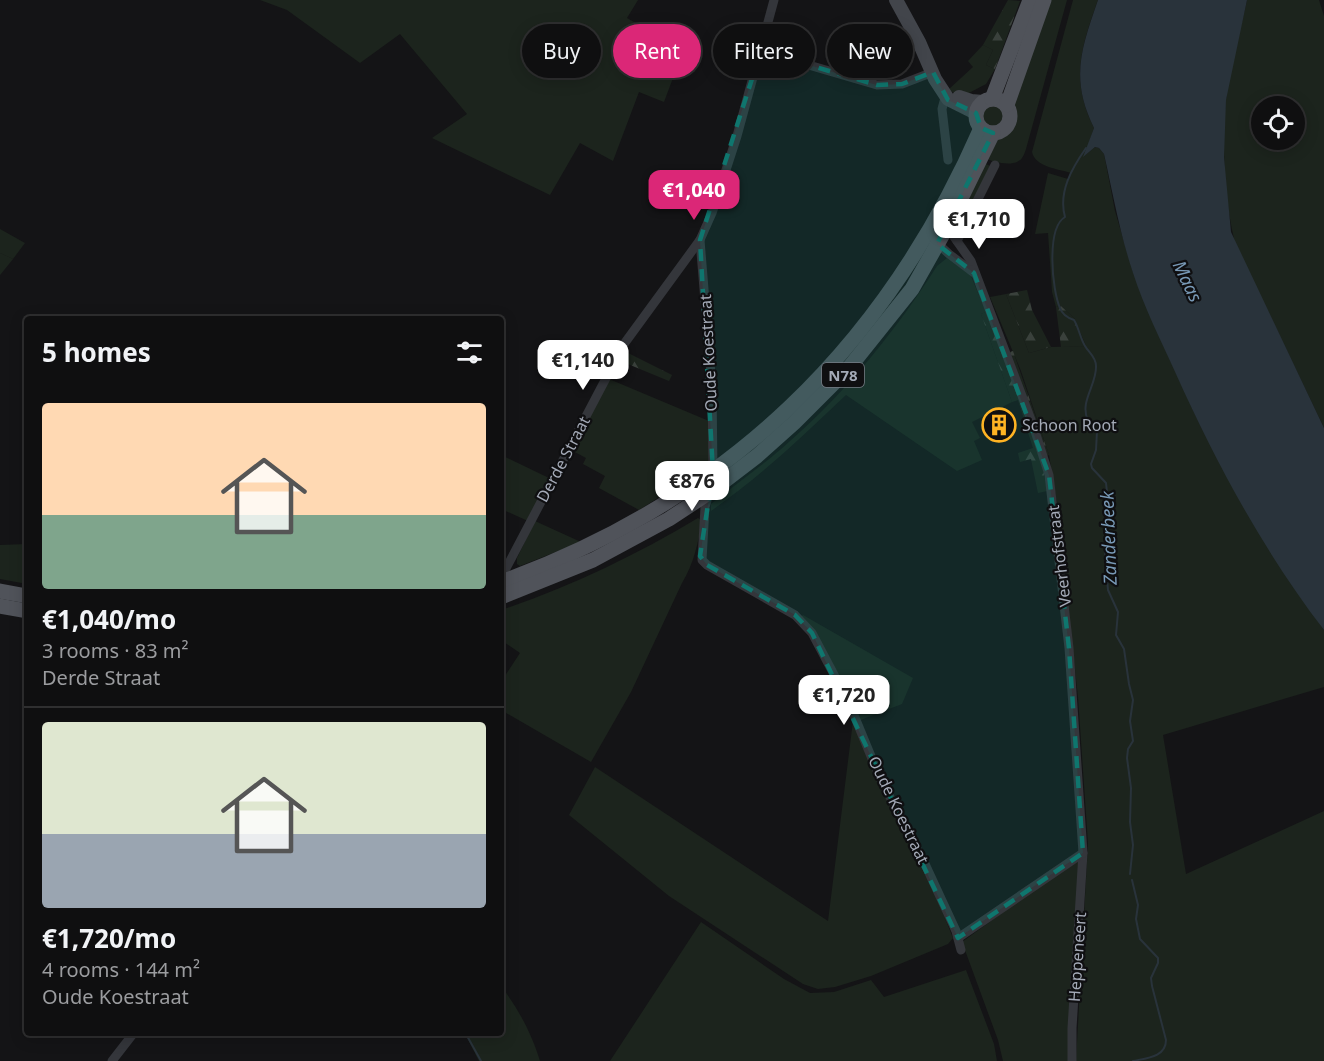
<!DOCTYPE html>
<meta charset="utf-8">
<style>
body{margin:0;font-family:"Noto Sans",sans-serif;background:#1d1d1e;color:#f1f3f6;height:100vh;display:flex;flex-direction:column;font-size:22px;white-space:nowrap}
*{box-sizing:border-box;margin:0}
p{font-size:20px;color:#9b9c9f}
.icon{flex:none;width:33px;height:33px;fill:none;stroke:currentColor;stroke-width:2;stroke-linecap:round;stroke-linejoin:round}
.map{position:relative;flex:1;overflow:hidden}
.side{position:absolute;left:24px;top:316px;width:480px;height:720px;display:flex;flex-direction:column;background:#0f0f10;border-radius:6px;box-shadow:0 3px 15px #0003,0 0 0 2px #2f2f30}
.side>*{flex:none}
.hud{position:absolute;left:522px;top:24px;width:570px;height:54px;display:flex;gap:12px}
.buttons{position:absolute;left:1251px;top:96px;display:grid;gap:12px}
.buttons a{display:grid;place-items:center;width:54px;height:54px;border-radius:50%;background:#0f0f10;box-shadow:0 3px 15px #0003,0 0 0 2px #2f2f30;font-size:30px}
.price{position:absolute;translate:-50% -51px;padding:0 14px;border-radius:12px;background:#fff;color:#222;font-size:20px;line-height:39px;filter:drop-shadow(0 2px 3px #0008)}
.price::after{content:'';position:absolute;left:50%;top:36px;width:18px;height:14px;margin-left:-9px;background:inherit;clip-path:polygon(0 0,100% 0,50% 100%)}
.price.active{background:#db2777;color:#fff}
ul{padding:0;list-style:none}
li{display:grid;align-content:center;gap:12px;height:318px;padding:0 18px}
li+li{border-top:2px solid #2f2f30}
li span{display:grid;place-items:center;height:186px;border-radius:6px;color:#555}
li>.icon{margin-inline-start:auto}
span .icon{width:108px;height:108px;fill:#fffc;stroke-width:1}
li b{font-size:26px}
h2{display:flex;justify-content:space-between;align-items:center;height:72px;padding:0 18px;font-size:26px}
.pill{padding:0 21px;border-radius:27px;background:#0f0f10;box-shadow:0 3px 15px #0003,0 0 0 2px #2f2f30;font-size:21px;line-height:54px}
.pill.active{background:#db2777;color:#fff}
.map>svg:first-child{display:block}
.grass{fill:#1c241d;fill-rule:evenodd}
.forest{fill:url(#forest-firs)}
.water{fill:#29333b}
.lines{fill:none;stroke-linecap:round;stroke-linejoin:round}
.stream{stroke:#29333b;stroke-width:2}
.street{stroke:#34363b;stroke-width:9}
.secondary{stroke:#42454b;stroke-width:14}
.primary{stroke:#50535a;stroke-width:15}
.marked{fill:#0f766e;fill-opacity:0.2;stroke:#0f766e;stroke-width:4.5;stroke-dasharray:12 8;stroke-linejoin:round}
.labels{text-anchor:middle;dominant-baseline:central;stroke-width:4.5;stroke-linejoin:round;paint-order:stroke}
.shield{fill:#0f0f11;stroke:#777c85;stroke-width:1.5}
.shield-label{font-size:15px;font-weight:bold;fill:#a4aab7}
.street-label{font-size:16px;fill:#a4aab7;stroke:#0f0f11}
.poi-label{font-size:16px;fill:#a4aab7;stroke:#0f0f11;text-anchor:start}
.water-label{font-size:18px;font-style:italic;fill:#7899b6;stroke:#0f0f11}
</style>
<div class="map">
<svg width="1324" height="1061" viewBox="0 0 1324 1061">
<defs>
<pattern id="forest-firs" width="22" height="20" patternUnits="userSpaceOnUse" patternTransform="scale(1.5)"><rect width="22" height="20" fill="#1c241d"/><path d="M5 1l3.5 6h-7zM16 11l3.5 6h-7z" fill="#3a413c"/></pattern>
</defs>
<rect width="100%" height="100%" fill="#141416"/>
<g class="grass">
<polygon points="260,0 638,0 627,18 665,40 692,47 685,72 676,70 664,102 639,92 613,161 580,143 550,195 432,138 467,114 400,34 360,63 287,10"/>
<path d="M1048 0H1067L1026 149C1025 152 1024 155 1022 158 1015 168 993 162 984 158L996 137 1006 133 1012 124 1014 116 1011 106Z"/>
<path d="M1073 0H1098C1081 48 1070 79 1094 128L1085 155 1095 147 1099 148 1104 154 1115 211 1133 272 1155 327 1201 427 1236 492 1279 565 1324 630V687L1163 735 1186 874 1324 811V1061H1076L1088 843 1078 697 1057 504 1049 455 1021 371 990 297 1006 294 1029 353 1051 347 1086 346 1074 318 1061 306 1056 307 1052 292 1048 233 1035 234 1048 173 1068 179 1071 173C1059 169 1035 167 1032 152Z"/>
<path d="M1247 0H1319L1324 16V428L1264 303C1225 264 1220 153 1226 99 1230 66 1240 33 1247 0ZM1262 106H1294V140H1262Z"/>
<polygon points="983,45 993,50 986,65 995,69 986,84 965,95 959,95 948,90 973,67 968,61"/>
<circle cx="993" cy="116" r="11"/>
<polygon points="982,162 990,166 960,230 953,228"/>
<polygon points="0,229 25,243 13,259 0,253"/>
<path d="M947 258 971 276 986 312 981 314 1012 402 972 422 980 438 974 441 982 460 957 471 846 395C803 436 760 477 711 511V504C737 483 765 464 790 441 847 391 897 329 937 266Z"/>
<polygon points="609,379 709,421 709,465 639,510 599,488 605,476 583,464 586,458 571,450"/>
<polygon points="501,455 549,478 528,521 501,509"/>
<path d="M698 518 702 521C698 543 694 563 682 583L631 692 591 762 501 710V682L520 653 501 640V610C570 587 636 555 698 518Z"/>
<polygon points="535,521 581,542 520,566 517,564 517,558"/>
<polygon points="27,544 27,584 0,579 0,545"/>
<polygon points="803,615 913,678 902,704 858,721 801,617"/>
<polygon points="853,721 928,876 953,938 948,944 871,976 835,987 818,989 803,984 669,896 569,815 595,767 828,921"/>
<polygon points="1080,860 1069,1061 1003,1061 998,1040 962,942 1021,899"/>
<polygon points="701,922 784,979 810,993 834,992 871,980 884,997 966,970 994,1044 997,1061 610,1061"/>
<path d="M501 986C519 1010 531 1032 540 1061H479L465 1034H501Z"/>
</g>
<g class="forest">
<polygon points="1008,0 1020,1 995,69 986,65 993,50 983,45"/>
<polygon points="0,253 13,259 0,275"/>
<polygon points="1027,290 1032,310 1051,347 1029,353 1006,294"/>
<polygon points="1061,306 1074,318 1086,346 1061,347 1056,307"/>
<polygon points="986,312 1003,354 1013,351 1049,455 1041,458 1047,491 1038,493 1031,459 1020,462 1018,453 1033,448 1018,400 1012,402 981,314"/>
<polygon points="624,351 672,375 669,381 618,360"/>
</g>
<path class="water" d="M1098 0H1247L1226 100 1224 157 1231 232 1324 428V630C1264 552 1216 463 1176 374 1161 341 1144 307 1133 273 1120 234 1113 194 1104 154L1099 148 1095 147 1083 157 1094 128C1070 79 1081 49 1098 0Z"/>
<g class="lines">
<g class="stream">
<path d="M1086 148C1072 168 1058 192 1065 217 1046 228 1052 290 1060 308 1062 314 1068 318 1074 320 1079 328 1080 338 1085 346 1089 353 1096 357 1096 366 1097 385 1079 401 1088 421 1090 426 1094 427 1097 431L1096 450 1091 464 1092 468 1106 483 1109 510 1105 557 1108 590 1118 612 1116 635 1124 649 1129 684 1133 700 1130 721 1133 741 1128 749 1127 758 1131 788 1130 822 1133 845 1130 874"/>
<path d="M1132 880 1138 905 1136 919 1140 939 1158 958V963L1151 978 1152 986 1166 1040C1166 1057 1147 1058 1133 1061"/>
<polyline points="466,1034 481,1061"/>
</g>
<g class="street">
<polyline points="761,51 877,85 902,84 933,72"/>
<polyline points="946,94 942,109 948,160"/>
<polyline points="947,227 971,261 1033,425 1049,475 1069,648 1083,853 1072,1028 1072,1061"/>
<polyline points="700,240 712,387 713,471"/>
<polyline points="934,240 949,254 974,273"/>
<polyline points="957,241 995,165"/>
<polyline points="709,494 705,507 702,560 707,565 795,615 812,633 849,703 880,778 925,864 956,931 961,950"/>
<polyline points="501,578 624,344 700,240 712,213 737,136 774,0"/>
<polyline points="958,938 1083,853"/>
<polyline points="112,1061 133,1034"/>
</g>
<g class="secondary">
<polyline points="896,0 919,42 935,79 948,99 976,113"/>
<polyline points="959,97 971,101 983,102"/>
</g>
<g class="primary">
<circle cx="993" cy="116" r="17"/>
<polyline points="992,99 1030,0"/>
<polyline points="1007,105 1044,0"/>
<path d="M501 582C728 500 885 348 981 128"/>
<polyline points="0,591 27,596"/>
<polyline points="501,597 593,560 669,519 710,492 757,456 794,423 848,369 912,289 947,227 993,133"/>
<polyline points="0,606 27,611"/>
</g>
</g>
<path class="marked" d="M761 51 877 85 902 84 933 72 948 100 976 113 981 128 993 133 937 244 974 273 1049 475 1069 648 1083 853 958 938 812 633 795 615 707 565 700 556 713 472 700 240Z"/>
<defs>
<symbol id="building-ring" viewBox="-11 -11 22 22"><circle r="9.5" fill="#0f0f11" stroke="#ffb323" stroke-width="1.5"/><path d="M-4-6H4V6H1V3H-1V6H-4ZM-2.5-4.3h1.7v1.8h-1.7ZM.8-4.3h1.7v1.8H.8ZM-2.5-1h1.7V.8h-1.7ZM.8-1h1.7V.8H.8Z" fill="#ffb323"/></symbol>
</defs>
<g fill-rule="evenodd">
<use href="#building-ring" x="980" y="406" width="38" height="38"/>
</g>
<g class="labels">
<rect class="shield" x="822" y="363" width="42" height="24" rx="4.5"/>
<g class="shield-label">
<text x="843" y="375">N78</text>
</g>
<g class="street-label">
<text transform="translate(708 353) rotate(-93)">Oude Koestraat</text>
<text transform="translate(563 459) rotate(-62)">Derde Straat</text>
<text transform="translate(1059 556) rotate(-97)">Veerhofstraat</text>
<text transform="translate(899 810) rotate(64)">Oude Koestraat</text>
<text transform="translate(1077 957) rotate(-86)">Heppeneert</text>
</g>
<g class="poi-label">
<text x="1022" y="425">Schoon Root</text>
</g>
<g class="water-label">
<text transform="translate(1188 281) rotate(64)">Maas</text>
<text transform="translate(1108 538) rotate(-92)">Zanderbeek</text>
</g>
</g>
</svg>
<div class="buttons">
<a><svg class="icon" aria-label="locate" viewBox="0 0 24 24"><circle cx="12" cy="12" r="6"/><path d="M12 2v4M12 18v4M2 12h4M18 12h4"/></svg></a>
</div>
<b class="price active" style="left:694px;top:221px">€1,040</b>
<b class="price" style="left:979px;top:250px">€1,710</b>
<b class="price" style="left:583px;top:391px">€1,140</b>
<b class="price" style="left:692px;top:512px">€876</b>
<b class="price" style="left:844px;top:726px">€1,720</b>
<div class="hud">
<a class="pill">Buy</a>
<a class="pill active">Rent</a>
<a class="pill">Filters</a>
<a class="pill">New</a>
</div>
<section class="side">
<h2>5 homes<svg class="icon" aria-label="filters" viewBox="0 0 24 24"><path d="M4 7h16M4 17h16"/><circle cx="9" cy="7" r="2"/><circle cx="15" cy="17" r="2"/></svg></h2>
<ul>
<li><span style="background:linear-gradient(#ffd9b3 60%,#7fa58c 0)"><svg class="icon" aria-label="home" viewBox="0 0 24 24"><path d="M3 11l9-7 9 7M6 9v11h12V9"/></svg></span><div><b>€1,040/mo</b><p>3 rooms · 83 m²</p><p>Derde Straat</p></div></li>
<li><span style="background:linear-gradient(#dfe7d0 60%,#9aa5b1 0)"><svg class="icon" aria-label="home" viewBox="0 0 24 24"><path d="M3 11l9-7 9 7M6 9v11h12V9"/></svg></span><div><b>€1,720/mo</b><p>4 rooms · 144 m²</p><p>Oude Koestraat</p></div></li>
</ul>
</section>
</div>
